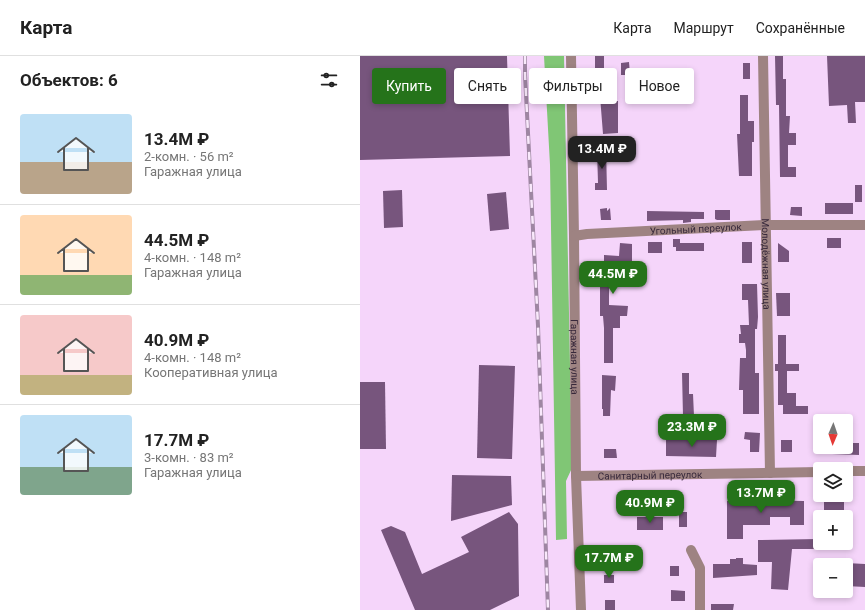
<!DOCTYPE html>
<html lang="ru">
<meta charset="utf-8">
<style>
body{margin:0;font-family:Roboto,sans-serif;background:#f2f2f2;color:#222;height:100vh;display:flex;flex-direction:column;font-size:15px;white-space:nowrap}
*{box-sizing:border-box;margin:0}
p{font-size:13px;color:#767676}
.icon{flex:none;width:22px;height:22px;fill:none;stroke:currentColor;stroke-width:2;stroke-linecap:round;stroke-linejoin:round}
.map{position:relative;flex:1;overflow:hidden}
.side{display:flex;flex-direction:column;background:#fff;width:360px}
.side>*{flex:none}
.banner{position:absolute;left:12px;top:12px;width:380px;height:36px;display:flex;gap:8px}
.needle{width:26px;rotate:182deg}
.tools{position:absolute;left:453px;top:358px;display:grid;gap:8px}
.tools a{display:grid;place-items:center;width:40px;height:40px;border-radius:4px;background:#fff;box-shadow:0 2px 6px #0003;font-size:20px}
.price{position:absolute;translate:-50% -34px;padding:0 9px;border-radius:8px;background:#25731a;color:#fff;font-size:13px;line-height:26px;filter:drop-shadow(0 1px 2px #0008)}
.price::after{content:'';position:absolute;left:50%;top:24px;width:12px;height:9px;margin-left:-6px;background:inherit;clip-path:polygon(0 0,100% 0,50% 100%)}
.price.active{background:#222;color:#fff}
ul{padding:0;list-style:none}
li{display:flex;align-items:center;gap:12px;height:100px;padding:0 20px}
li+li{border-top:1px solid #e0e0e0}
li span{display:grid;place-items:center;flex:none;width:112px;height:80px;border-radius:4px;color:#555}
li>.icon{margin-inline-start:auto}
span .icon{width:48px;height:48px;fill:#fffc;stroke-width:1}
li b{font-size:17px}
h2{display:flex;justify-content:space-between;align-items:center;height:48px;padding:0 20px;font-size:17px}
.tag{padding:0 14px;border-radius:4px;background:#fff;box-shadow:0 2px 6px #0003;font-size:14px;line-height:36px}
.tag.active{background:#25731a;color:#fff}
header{display:flex;align-items:center;gap:24px;box-sizing:border-box;height:56px;padding:0 20px;background:#fff;border-bottom:1px solid #e0e0e0}
header strong{font-size:19px}
nav{display:flex;gap:22px;margin-inline-start:auto;font-size:14px}
main{display:flex;flex:1;min-height:0}
.map>svg:first-child{display:block}
.forest{fill:#80c675}
.building{fill:#77557d}
.lines{fill:none;stroke-linecap:round;stroke-linejoin:round}
.minor{stroke:#9e8382;stroke-width:10}
.rail-casing{stroke:#9e86a2;stroke-width:4}
.rail{stroke:#f9e9fb;stroke-width:2.5;stroke-dasharray:8;stroke-linecap:butt}
.labels{text-anchor:middle;dominant-baseline:central;stroke-width:4;stroke-linejoin:round;paint-order:stroke}
.street-label{font-size:10px;fill:#38293b;stroke:#f9e9fb}
</style>
<header>
<strong>Карта</strong>
<nav><a>Карта</a><a>Маршрут</a><a>Сохранённые</a></nav>
</header>
<main>
<section class="side">
<h2>Объектов: 6<svg class="icon" aria-label="filters" viewBox="0 0 24 24"><path d="M4 7h16M4 17h16"/><circle cx="9" cy="7" r="2"/><circle cx="15" cy="17" r="2"/></svg></h2>
<ul>
<li><span style="background:linear-gradient(#bfe0f5 60%,#b9a48a 0)"><svg class="icon" aria-label="home" viewBox="0 0 24 24"><path d="M3 11l9-7 9 7M6 9v11h12V9"/></svg></span><div><b>13.4M ₽</b><p>2-комн. · 56 m²</p><p>Гаражная улица</p></div></li>
<li><span style="background:linear-gradient(#ffd9b3 75%,#8fb573 0)"><svg class="icon" aria-label="home" viewBox="0 0 24 24"><path d="M3 11l9-7 9 7M6 9v11h12V9"/></svg></span><div><b>44.5M ₽</b><p>4-комн. · 148 m²</p><p>Гаражная улица</p></div></li>
<li><span style="background:linear-gradient(#f6c9c9 75%,#c2b280 0)"><svg class="icon" aria-label="home" viewBox="0 0 24 24"><path d="M3 11l9-7 9 7M6 9v11h12V9"/></svg></span><div><b>40.9M ₽</b><p>4-комн. · 148 m²</p><p>Кооперативная улица</p></div></li>
<li><span style="background:linear-gradient(#bfe0f5 65%,#7fa58c 0)"><svg class="icon" aria-label="home" viewBox="0 0 24 24"><path d="M3 11l9-7 9 7M6 9v11h12V9"/></svg></span><div><b>17.7M ₽</b><p>3-комн. · 83 m²</p><p>Гаражная улица</p></div></li>
</ul>
</section>
<div class="map">
<svg width="505" height="554" viewBox="0 0 505 554">
<rect width="100%" height="100%" fill="#f5d5fa"/>
<polygon class="forest" points="184,0 204,0 212,412 206,425 207,483 196,484 190,109"/>
<g class="building">
<polygon points="0,0 147,0 150,100 0,104"/>
<polygon points="235,0 244,0 244,23 255,22 256,45 258,45 258,77 243,78 240,40 235,41 234,23 235,23"/>
<polygon points="415,0 423,0 423,23 426,23 426,60 430,60 429,77 436,77 436,89 428,89 428,111 436,111 436,121 420,121 419,49 416,49"/>
<polygon points="467,0 505,0 505,46 495,46 496,67 488,67 487,49 469,50"/>
<polygon points="269,6 270,19 261,19 261,7"/>
<rect x="383" y="7" width="7" height="16"/>
<polygon points="380,39 388,39 388,65 394,65 394,86 392,86 392,120 379,120 377,78 380,78"/>
<polygon points="246,92 247,134 235,134 235,127 238,127 237,93"/>
<rect x="495" y="129" width="7" height="17"/>
<polygon points="42,134 43,171 24,172 23,135"/>
<polygon points="146,136 149,173 130,175 127,138"/>
<rect x="465" y="147" width="28" height="11"/>
<polygon points="431,151 442,151 442,160 430,159"/>
<polygon points="247,152 247,155 250,152 251,164 241,164 240,153"/>
<polygon points="355,154 370,154 370,164 357,164 355,163"/>
<polygon points="287,155 344,156 344,163 331,163 331,166 323,167 323,164 287,165"/>
<rect x="467" y="182" width="14" height="10"/>
<polygon points="313,183 320,183 320,187 344,187 344,195 316,195 316,191 313,191"/>
<rect x="288" y="186" width="14" height="11"/>
<rect x="382" y="186" width="10" height="21"/>
<polygon points="260,187 272,188 272,208 268,208 268,224 249,224 249,249 268,250 267,260 260,260 260,272 253,272 253,307 244,307 244,272 243,260 240,260 240,224 238,224 238,215 244,215 244,199 259,200"/>
<polygon points="418,187 429,195 429,206 418,206"/>
<polygon points="382,228 397,228 398,261 397,273 395,273 395,317 399,317 399,358 383,358 383,334 379,334 380,302 386,302 386,294 385,287 379,287 379,278 381,278 380,269 389,269 388,244 382,244"/>
<polygon points="416,237 430,237 430,260 417,260"/>
<polygon points="418,279 426,279 426,308 439,308 439,315 427,315 427,337 436,337 436,350 448,350 448,358 423,358 423,349 418,349 418,315 415,315 415,308 418,308"/>
<polygon points="119,309 155,310 152,403 117,402"/>
<polygon points="322,317 329,317 329,338 333,338 334,360 323,360"/>
<polygon points="242,319 256,320 255,335 251,334 250,360 243,360 243,353 242,353"/>
<polygon points="0,326 25,326 26,393 0,393"/>
<polygon points="385,376 400,377 399,396 390,396 390,384 384,383"/>
<polygon points="330,382 357,384 356,401 306,400 306,384 330,384"/>
<rect x="421" y="384" width="11" height="12"/>
<polygon points="486,387 499,387 499,399 472,398 472,391 486,391"/>
<polygon points="244,393 256,393 257,402 244,402"/>
<polygon points="92,419 151,420 152,449 91,465"/>
<rect x="464" y="439" width="20" height="22"/>
<polygon points="396,444 444,445 444,469 430,469 430,461 410,461 410,469 383,469 383,483 367,483 367,445"/>
<polygon points="149,456 158,468 159,540 130,554 55,554 21,474 31,470 45,476 62,518 109,496 101,481"/>
<rect x="319" y="456" width="8" height="15"/>
<rect x="277" y="461" width="26" height="13"/>
<polygon points="457,483 457,493 432,493 428,534 411,533 412,506 398,506 398,484"/>
<polygon points="376,502 383,502 383,508 397,509 397,519 353,522 353,508 370,508 370,503 376,503"/>
<polygon points="486,507 505,508 505,531 486,530"/>
<rect x="310" y="510" width="9" height="10"/>
<rect x="244" y="519" width="10" height="8"/>
<polygon points="311,534 325,535 325,545 311,545"/>
<rect x="245" y="544" width="10" height="10"/>
<polygon points="351,548 374,548 373,554 351,554"/>
</g>
<g class="lines">
<g class="minor">
<path id="s1" d="M211 0 214 180 216 420 221 554"/>
<path id="s2" d="M403 0 410 417"/>
<path id="s3" d="M214 180 227 178 405 169H505"/>
<polyline points="486,415 505,415"/>
<path id="s4" d="M216 420 460 416"/>
<polyline points="331,494 340,512 340,554"/>
</g>
<defs>
<polyline id="rail" points="165,0 165,19 178,270 188,554"/>
</defs>
<use href="#rail" class="rail-casing"/>
<use href="#rail" class="rail"/>
</g>
<g class="labels">
<g class="street-label">
<text stroke="none"><textPath href="#s3" startOffset="122">Угольный переулок</textPath></text>
<text stroke="none"><textPath href="#s2" startOffset="208">Молодёжная улица</textPath></text>
<text stroke="none"><textPath href="#s1" startOffset="301">Гаражная улица</textPath></text>
<text stroke="none"><textPath href="#s4" startOffset="74">Санитарный переулок</textPath></text>
</g>
</g>
</svg>
<div class="tools">
<a><svg class="needle" viewBox="-14 -14 28 28"><path d="M0-13l5 13h-10z" fill="#e53935"/><path d="M0 13l5-13h-10z" fill="#767676"/></svg></a>
<a><svg class="icon" aria-label="layers" viewBox="0 0 24 24"><path d="M12 4l9 5-9 5-9-5zM3 14l9 5 9-5"/></svg></a>
<a>+</a>
<a>−</a>
</div>
<b class="price active" style="left:242px;top:114px">13.4M ₽</b>
<b class="price" style="left:253px;top:239px">44.5M ₽</b>
<b class="price" style="left:332px;top:392px">23.3M ₽</b>
<b class="price" style="left:401px;top:458px">13.7M ₽</b>
<b class="price" style="left:290px;top:468px">40.9M ₽</b>
<b class="price" style="left:249px;top:523px">17.7M ₽</b>
<div class="banner">
<a class="tag active">Купить</a>
<a class="tag">Снять</a>
<a class="tag">Фильтры</a>
<a class="tag">Новое</a>
</div>
</div>
</main>
